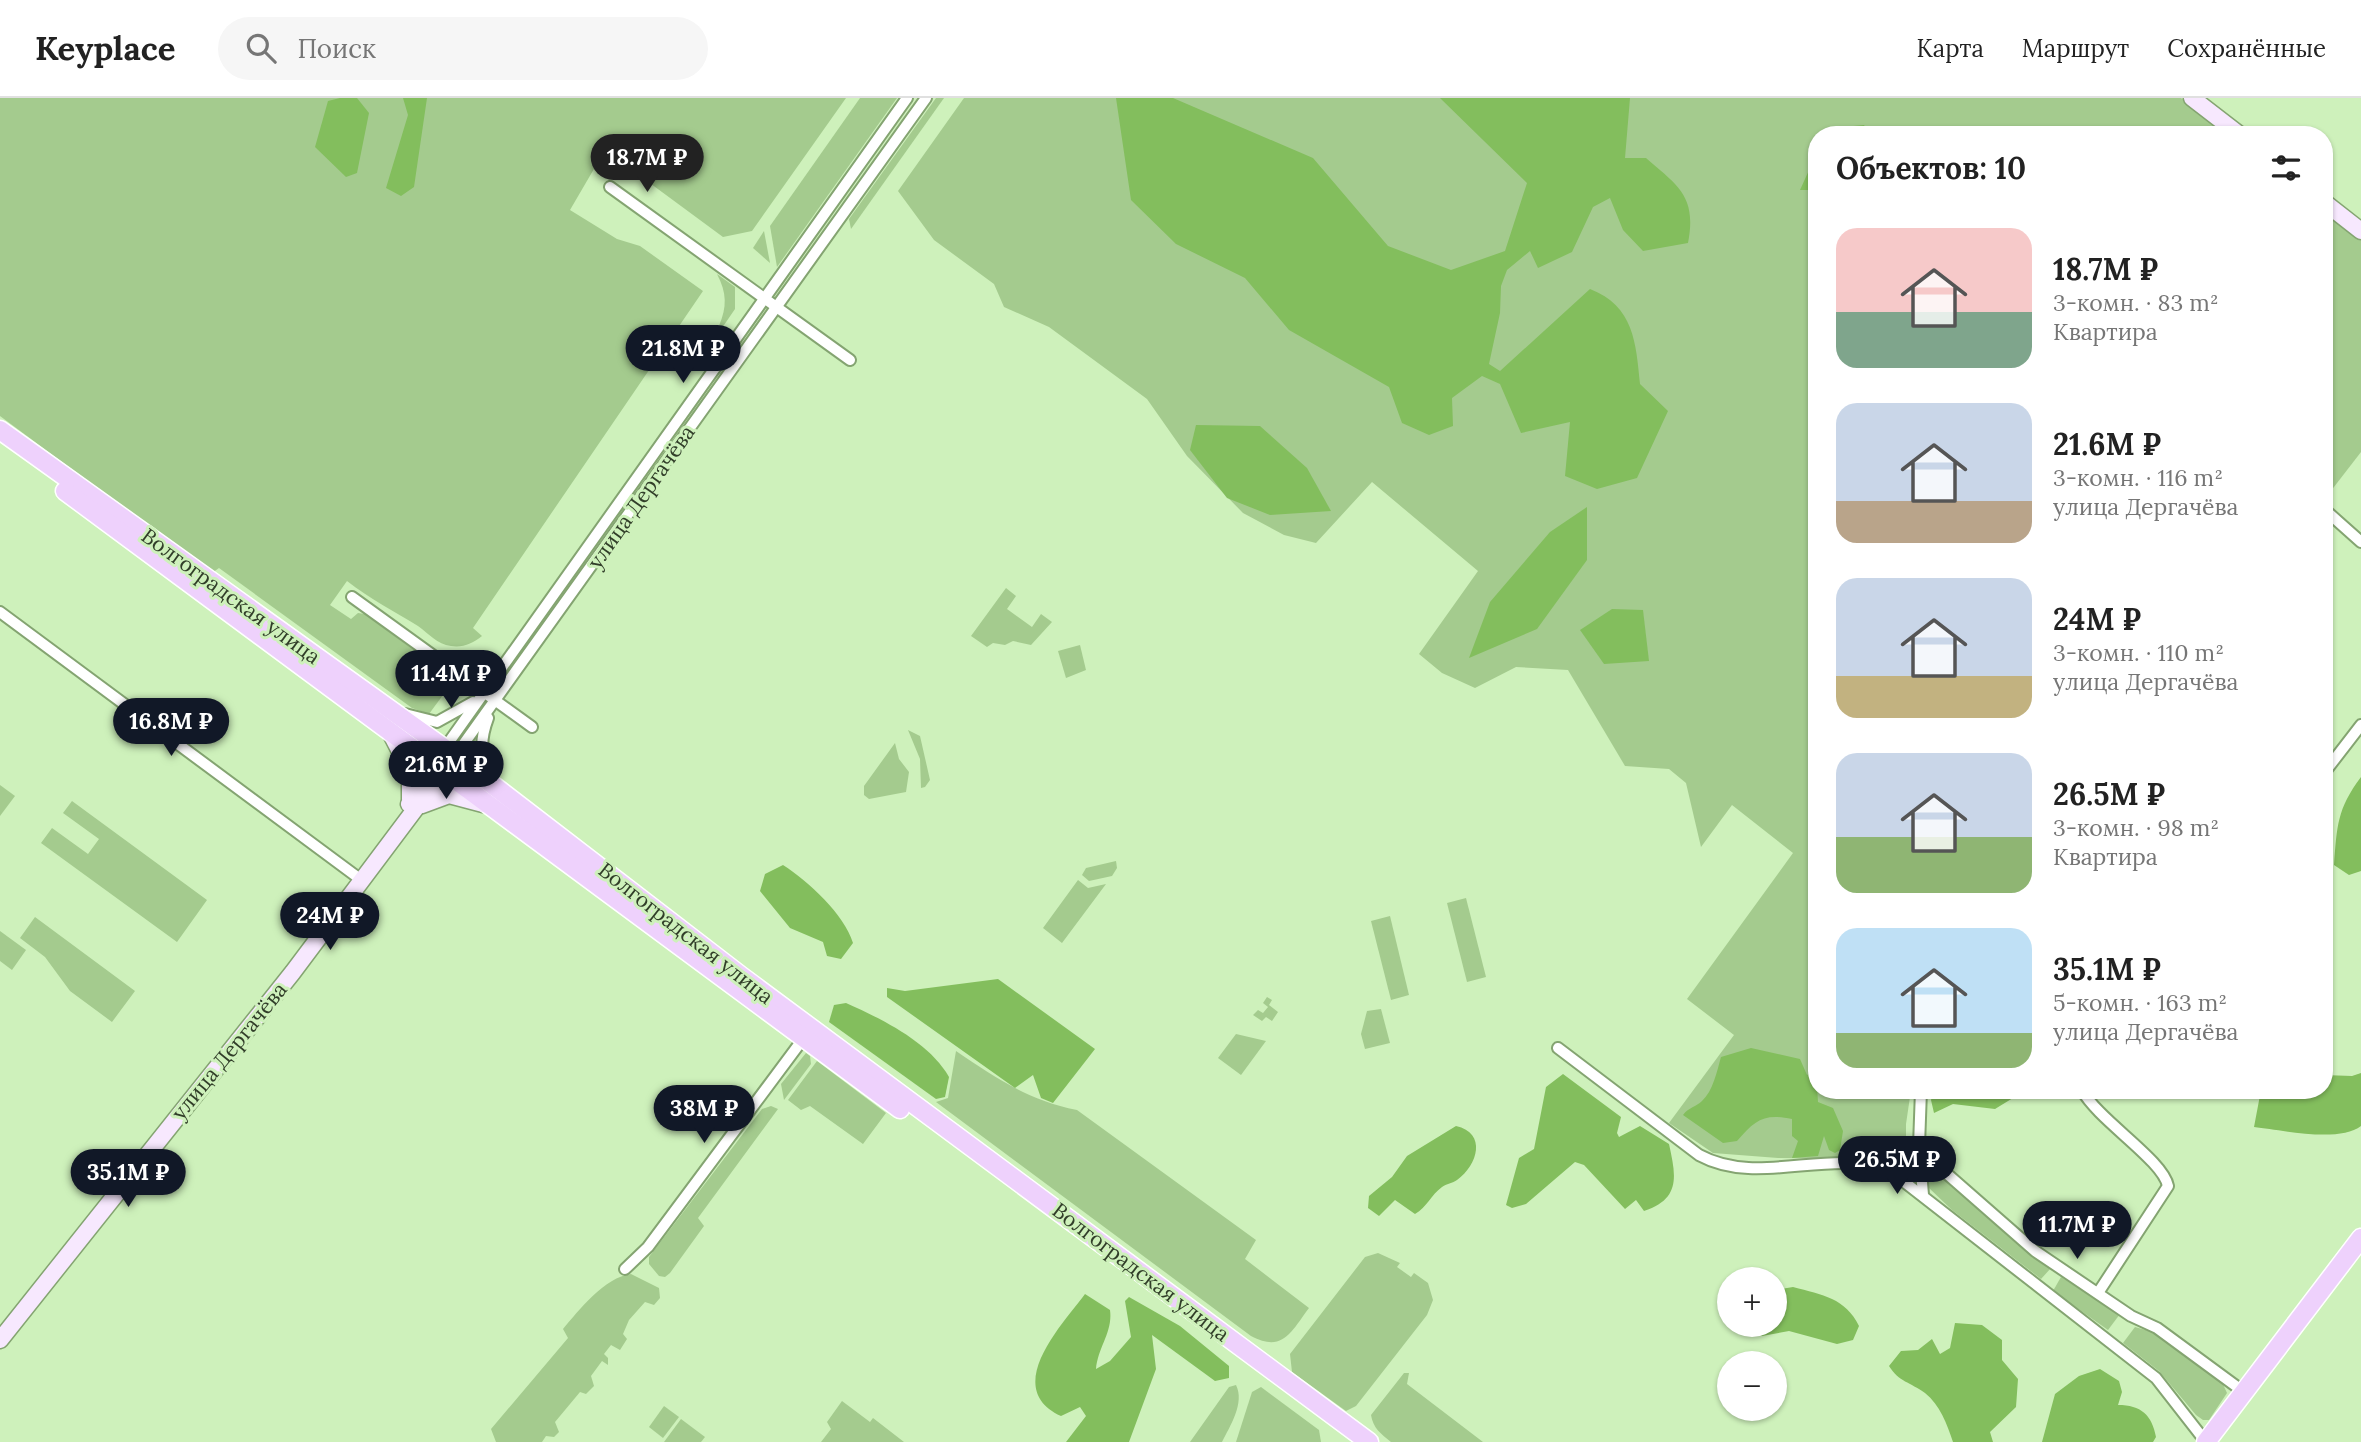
<!DOCTYPE html>
<html lang="ru">
<meta charset="utf-8">
<style>
body{margin:0;font-family:Lora,serif;background:#f6f6f6;color:#222;height:100vh;display:flex;flex-direction:column;font-size:26px;white-space:nowrap}
*{box-sizing:border-box;margin:0}
p{font-size:23px;color:#767676}
.icon{flex:none;width:38px;height:38px;fill:none;stroke:currentColor;stroke-width:2;stroke-linecap:round;stroke-linejoin:round}
.map{position:relative;flex:1;overflow:hidden}
.panel{position:absolute;left:1808px;top:28px;width:525px;height:973px;display:flex;flex-direction:column;background:#fff;border-radius:28px;box-shadow:0 2px 5px #0004}
.panel>*{flex:none}
.buttons{position:absolute;left:1717px;top:1169px;display:grid;gap:14px}
.buttons a{display:grid;place-items:center;width:70px;height:70px;border-radius:50%;background:#fff;box-shadow:0 2px 5px #0004;font-size:35px}
.price{position:absolute;translate:-50% -60px;padding:0 16px;border-radius:24px;background:#111827;color:#fff;font-size:23px;line-height:46px;filter:drop-shadow(0 2px 4px #0008)}
.price::after{content:'';position:absolute;left:50%;top:42px;width:21px;height:16px;margin-left:-10px;background:inherit;clip-path:polygon(0 0,100% 0,50% 100%)}
.price.active{background:#222;color:#fff}
ul{padding:0;list-style:none}
li{display:flex;align-items:center;gap:21px;height:175px;padding:0 28px}
li span{display:grid;place-items:center;flex:none;width:196px;height:140px;border-radius:21px;color:#555}
li>.icon{margin-inline-start:auto}
span .icon{width:84px;height:84px;fill:#fffc;stroke-width:1}
li b{font-size:30px}
h2{display:flex;justify-content:space-between;align-items:center;height:84px;padding:0 28px;font-size:30px}
header{display:flex;align-items:center;gap:42px;box-sizing:border-box;height:98px;padding:0 35px;background:#fff;border-bottom:2px solid #e0e0e0}
header strong{font-size:33px}
nav{display:flex;gap:38px;margin-inline-start:auto;font-size:24px}
.search{width:490px;height:63px;background:#f6f6f6;display:flex;align-items:center;gap:18px;box-sizing:border-box;padding:0 24px;border-radius:38px;color:#767676;font-size:26px}
.map>svg:first-child{display:block}
.green{fill:#a4cb8e}
.forest{fill:#83be5d}
.lines{fill:none;stroke-linecap:round;stroke-linejoin:round}
.street-casing{stroke:#84a471;stroke-width:14}
.secondary-casing{stroke:#84a471;stroke-width:19}
.primary-casing{stroke:#fff;stroke-width:21}
.street{stroke:#fff;stroke-width:10}
.secondary{stroke:#f7e8fe;stroke-width:16}
.primary{stroke:#eed1fc;stroke-width:18}
.labels{text-anchor:middle;dominant-baseline:central;stroke-width:6;stroke-linejoin:round;paint-order:stroke}
.street-label{font-size:21px;fill:#313e29;stroke:#cef1bb}
</style>
<header>
<strong>Keyplace</strong>
<div class="search"><svg class="icon" aria-label="search" viewBox="0 0 24 24"><circle cx="10" cy="10" r="6"/><path d="M15 15l6 6"/></svg>Поиск</div>
<nav><a>Карта</a><a>Маршрут</a><a>Сохранённые</a></nav>
</header>
<div class="map">
<svg width="2361" height="1344" viewBox="0 0 2361 1344">
<rect width="100%" height="100%" fill="#cef1bb"/>
<g class="green">
<path d="M0 0H846L752 133 723 139 605 52 570 112 617 141 640 148 703 193 473 530 482 538C473 545 463 550 451 548 437 546 429 536 418 528 394 513 370 501 347 483L330 507 351 521 358 515 365 516 454 582 429 616 412 610 219 470 212 475 0 318Z"/>
<polygon points="860,0 897,0 777,169 770,128"/>
<polygon points="936,0 944,0 851,131 849,121"/>
<polygon points="964,0 2181,0 2230,37 1816,37 1816,992 1911,992 1906,1026 1906,1069 1887,1061 1778,1060 1713,1055 1669,1025 1734,937 1687,901 1793,755 1732,707 1701,749 1686,685 1669,671 1625,668 1568,572 1516,569 1475,590 1442,575 1419,556 1478,473 1372,384 1316,445 1284,437 1243,415 1187,358 1147,301 1049,229 1004,209 994,186 934,142 898,93"/>
<polygon points="2324,108 2361,138 2361,354 2327,398 2324,396"/>
<polygon points="764,133 770,165 753,150"/>
<path d="M717 176 735 189V211L722 230 719 228C727 209 727 195 717 176Z"/>
<polygon points="1006,490 1016,498 1007,511 1032,529 1041,516 1052,524 1031,547 1013,543 1005,547 993,545 987,549 971,538"/>
<polygon points="1080,547 1086,572 1066,580 1058,553"/>
<polygon points="908,632 920,638 930,682 925,689 921,690 920,661"/>
<polygon points="895,645 899,661 909,674 906,694 869,701 864,697 864,688"/>
<polygon points="0,687 15,698 0,718"/>
<polygon points="72,703 207,802 177,844 41,745 52,730 88,756 99,741 63,715"/>
<polygon points="1116,763 1117,770 1112,778 1089,783 1082,777 1086,770"/>
<polygon points="1078,782 1088,790 1106,786 1062,845 1043,830"/>
<polygon points="1466,800 1486,879 1467,884 1447,805"/>
<polygon points="1390,818 1409,897 1391,902 1371,823"/>
<polygon points="35,819 135,893 112,924 70,893 45,859 20,840"/>
<polygon points="0,833 26,852 12,872 0,863"/>
<polygon points="1267,899 1272,902 1269,907 1278,914 1272,923 1266,919 1262,923 1253,917 1258,912 1263,915 1268,909 1263,905"/>
<polygon points="1381,911 1390,945 1365,951 1361,936 1367,913"/>
<polygon points="1236,936 1266,943 1241,977 1218,960"/>
<path d="M956 953C996 980 1028 1002 1077 1012L1256 1142 1245 1161 1309 1210C1291 1234 1283 1255 1251 1238L936 1004 948 1000Z"/>
<polygon points="806,955 810,958 811,966 784,1002 781,986"/>
<polygon points="817,963 886,1015 863,1046 810,1008 801,1012 788,1002"/>
<polygon points="771,1008 778,1011 698,1120 704,1128 670,1175 665,1179 659,1178 649,1166 649,1159 762,1011"/>
<polygon points="1926,1062 2011,1139 2051,1170 2041,1181 1952,1112 1929,1090"/>
<polygon points="1378,1155 1400,1165 1397,1169 1411,1179 1414,1175 1428,1185 1433,1202 1427,1217 1356,1308 1346,1313 1292,1274 1290,1256 1365,1159"/>
<path d="M631 1176 659 1190 660 1200 654 1207 645 1204 629 1222 623 1236 627 1241 620 1252 611 1247 604 1256 608 1260V1267L602 1263 591 1278 594 1288 586 1296 580 1294 555 1324 559 1334 554 1339 546 1338 542 1344H496L491 1331 568 1240 563 1231C579 1212 605 1179 631 1176Z"/>
<polygon points="2061,1179 2120,1216 2108,1232 2053,1193"/>
<polygon points="2135,1229 2153,1234 2221,1282 2227,1295 2209,1322 2203,1322 2196,1317 2159,1273 2123,1245"/>
<path d="M1404 1275H1409L1407 1286 1483 1344H1391C1381 1336 1373 1330 1371 1317Z"/>
<path d="M1236 1287C1245 1305 1230 1328 1222 1344H1190L1229 1289Z"/>
<polygon points="1261,1289 1319,1332 1321,1344 1236,1344 1252,1294"/>
<polygon points="842,1303 870,1324 873,1320 904,1344 821,1344 831,1331 827,1324"/>
<polygon points="664,1308 679,1319 663,1340 649,1329"/>
<polygon points="681,1321 705,1339 701,1344 664,1344"/>
</g>
<g class="forest">
<polygon points="340,0 357,0 369,15 357,75 346,79 315,49 328,3"/>
<polygon points="403,0 427,0 414,89 401,98 386,90 408,17"/>
<path d="M1116 0H1173L1313 60 1388 148 1451 172 1505 153 1527 85 1440 0H1630L1625 60H1646C1678 88 1697 98 1688 145L1643 153 1623 132 1610 100 1593 109 1572 154 1538 170 1530 153 1507 172 1501 188 1500 215 1489 266 1500 273 1590 191C1634 208 1636 245 1640 286L1668 313 1637 380 1597 391 1565 378 1570 324 1521 335 1500 286 1482 278 1452 300 1453 328 1429 337 1402 325 1389 289 1289 232 1245 180 1176 146 1131 102Z"/>
<polygon points="1864,27 1871,37 1839,37 1843,29"/>
<polygon points="1816,67 1816,92 1800,92 1810,70"/>
<polygon points="1196,327 1260,328 1307,370 1331,413 1270,417 1227,400 1190,352"/>
<polygon points="1587,409 1587,462 1537,531 1469,560 1490,504 1550,434"/>
<polygon points="1612,511 1643,512 1649,563 1604,566 1580,532"/>
<path d="M2361 679V773L2349 777 2334 767C2337 728 2337 711 2361 679Z"/>
<path d="M783 767C809 784 844 816 853 845L841 861 827 858 823 844 790 830 760 793 765 776Z"/>
<polygon points="998,881 1095,951 1053,1005 1041,1000 1033,977 1015,990 887,899 887,890 905,893"/>
<path d="M846 905C882 921 929 944 949 979L945 999 936 1001 829 924 834 907Z"/>
<path d="M1751 950 1800 961 1807 977 1816 973 1818 1004 1833 1010 1843 1033 1840 1052 1835 1055 1829 1052 1824 1038 1818 1058 1792 1060 1798 1043 1792 1038V1021C1764 1015 1755 1022 1737 1043L1723 1045 1683 1017C1689 1009 1696 1009 1702 1003 1713 993 1717 973 1721 959Z"/>
<path d="M2361 975V1028C2339 1045 2282 1032 2254 1029L2261 992H2324V977L2352 978Z"/>
<path d="M1563 976 1621 1019 1617 1035 1619 1039 1640 1028 1669 1046C1676 1078 1681 1101 1644 1113L1636 1102 1625 1111 1584 1067 1575 1064 1526 1106 1512 1110 1506 1107 1519 1060 1534 1051 1546 989Z"/>
<polygon points="1934,992 2026,992 1995,1011 1953,1006 1934,1015 1931,1002"/>
<path d="M1456 1028C1487 1035 1478 1067 1457 1082 1453 1085 1446 1086 1442 1089 1431 1097 1427 1109 1415 1116L1395 1102 1379 1118 1368 1110 1369 1098 1392 1079 1407 1058Z"/>
<path d="M1793 1189C1823 1197 1845 1200 1859 1228L1853 1242 1837 1246 1789 1233 1762 1238 1749 1227H1774L1775 1192Z"/>
<path d="M1085 1196 1110 1212C1113 1234 1098 1249 1096 1271L1110 1263 1131 1239 1125 1203 1129 1199 1180 1228 1229 1268V1280L1215 1283 1152 1237 1156 1271 1129 1344H1066L1086 1318 1080 1309 1061 1318C1001 1290 1062 1227 1085 1196Z"/>
<path d="M1955 1225 1982 1227 2002 1242V1262L2018 1281 2016 1309 1990 1334 1993 1344H1953C1947 1326 1940 1307 1925 1295 1910 1284 1899 1284 1889 1268L1901 1253 1918 1252 1932 1241 1940 1256 1950 1250Z"/>
<path d="M2100 1271 2119 1283 2122 1294 2118 1307C2141 1307 2152 1317 2156 1339L2153 1344H2042L2055 1296 2079 1278Z"/>
</g>
<g class="lines">
<defs>
<g id="street">
<polyline points="610,89 850,262"/>
<polyline points="2324,411 2361,444"/>
<polyline points="352,499 532,629"/>
<polyline points="0,514 360,781"/>
<polyline points="405,616 437,624 473,604"/>
<path d="M488 620C479 644 480 662 494 684"/>
<polyline points="444,651 907,0"/>
<polyline points="455,658 926,0"/>
<polyline points="2324,675 2361,627"/>
<path d="M1558 950 1699 1057C1758 1089 1827 1050 1889 1072L2156 1280 2206 1344"/>
<polyline points="1921,992 1919,1048 1930,1061 2035,1153 2131,1218 2157,1230 2244,1294"/>
<path d="M2082 992C2098 1022 2163 1062 2168 1088L2098 1195"/>
<polyline points="1919,1048 1923,1097"/>
<polyline points="625,1171 648,1149 803,941"/>
</g>
<g id="secondary">
<polyline points="2192,0 2240,37"/>
<polyline points="2324,104 2361,133"/>
<polyline points="390,634 410,673 410,701"/>
<polyline points="409,706 440,657"/>
<polyline points="422,707 449,697 483,706"/>
<polyline points="0,1242 293,874 455,658"/>
</g>
<g id="primary">
<polyline points="0,332 455,658 741,878 1369,1344"/>
<polyline points="65,393 900,1011"/>
<polyline points="2206,1344 2361,1140"/>
</g>
</defs>
<use href="#street" class="street-casing"/>
<use href="#secondary" class="secondary-casing"/>
<use href="#primary" class="primary-casing"/>
<use href="#street" class="street"/>
<use href="#secondary" class="secondary"/>
<use href="#primary" class="primary"/>
</g>
<g class="labels">
<g class="street-label">
<text transform="translate(641 399) rotate(-55)">улица Дергачёва</text>
<text transform="translate(231 498) rotate(36)">Волгоградская улица</text>
<text transform="translate(686 835) rotate(38)">Волгоградская улица</text>
<text transform="translate(229 953) rotate(-51)">улица Дергачёва</text>
<text transform="translate(1141 1174) rotate(37)">Волгоградская улица</text>
</g>
</g>
</svg>
<div class="buttons">
<a>+</a>
<a>−</a>
</div>
<b class="price active" style="left:647px;top:96px">18.7M ₽</b>
<b class="price" style="left:683px;top:287px">21.8M ₽</b>
<b class="price" style="left:451px;top:612px">11.4M ₽</b>
<b class="price" style="left:171px;top:660px">16.8M ₽</b>
<b class="price" style="left:446px;top:703px">21.6M ₽</b>
<b class="price" style="left:330px;top:854px">24M ₽</b>
<b class="price" style="left:704px;top:1047px">38M ₽</b>
<b class="price" style="left:1897px;top:1098px">26.5M ₽</b>
<b class="price" style="left:128px;top:1111px">35.1M ₽</b>
<b class="price" style="left:2077px;top:1163px">11.7M ₽</b>
<section class="panel">
<h2>Объектов: 10<svg class="icon" aria-label="filters" viewBox="0 0 24 24"><path d="M4 7h16M4 17h16"/><circle cx="9" cy="7" r="2"/><circle cx="15" cy="17" r="2"/></svg></h2>
<ul>
<li><span style="background:linear-gradient(#f6c9c9 60%,#7fa58c 0)"><svg class="icon" aria-label="home" viewBox="0 0 24 24"><path d="M3 11l9-7 9 7M6 9v11h12V9"/></svg></span><div><b>18.7M ₽</b><p>3-комн. · 83 m²</p><p>Квартира</p></div></li>
<li><span style="background:linear-gradient(#c9d6e8 70%,#b9a48a 0)"><svg class="icon" aria-label="home" viewBox="0 0 24 24"><path d="M3 11l9-7 9 7M6 9v11h12V9"/></svg></span><div><b>21.6M ₽</b><p>3-комн. · 116 m²</p><p>улица Дергачёва</p></div></li>
<li><span style="background:linear-gradient(#c9d6e8 70%,#c2b280 0)"><svg class="icon" aria-label="home" viewBox="0 0 24 24"><path d="M3 11l9-7 9 7M6 9v11h12V9"/></svg></span><div><b>24M ₽</b><p>3-комн. · 110 m²</p><p>улица Дергачёва</p></div></li>
<li><span style="background:linear-gradient(#c9d6e8 60%,#8fb573 0)"><svg class="icon" aria-label="home" viewBox="0 0 24 24"><path d="M3 11l9-7 9 7M6 9v11h12V9"/></svg></span><div><b>26.5M ₽</b><p>3-комн. · 98 m²</p><p>Квартира</p></div></li>
<li><span style="background:linear-gradient(#bfe0f5 75%,#8fb573 0)"><svg class="icon" aria-label="home" viewBox="0 0 24 24"><path d="M3 11l9-7 9 7M6 9v11h12V9"/></svg></span><div><b>35.1M ₽</b><p>5-комн. · 163 m²</p><p>улица Дергачёва</p></div></li>
</ul>
</section>
</div>
